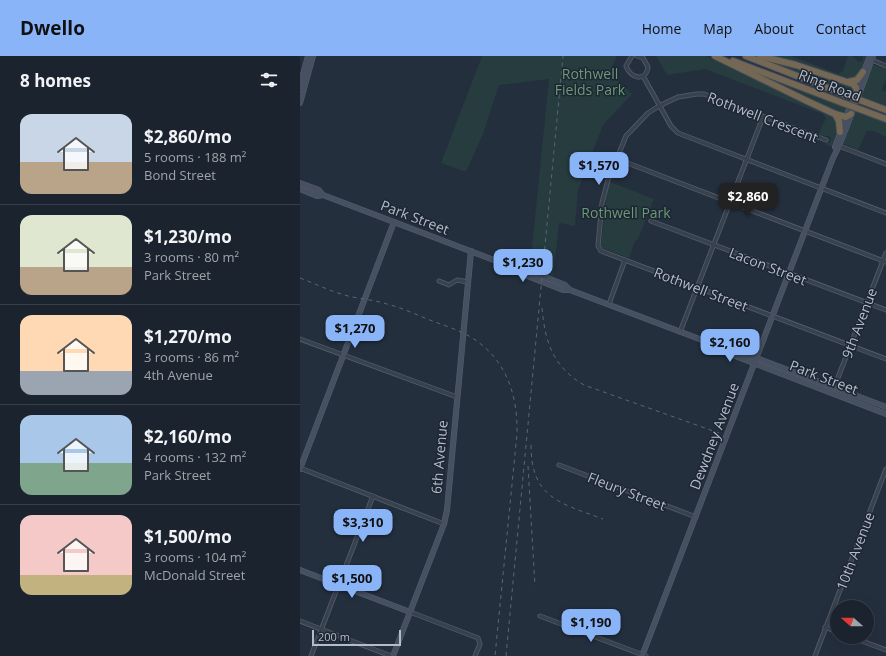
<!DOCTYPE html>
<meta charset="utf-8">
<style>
body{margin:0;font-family:"Open Sans",sans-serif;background:#242b36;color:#f1f3f6;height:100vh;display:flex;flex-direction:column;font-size:15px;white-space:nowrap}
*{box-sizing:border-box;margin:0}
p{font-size:13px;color:#a0a4aa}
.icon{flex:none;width:22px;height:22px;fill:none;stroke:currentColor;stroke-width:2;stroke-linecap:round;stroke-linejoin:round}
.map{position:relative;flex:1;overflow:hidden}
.sheet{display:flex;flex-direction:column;background:#1b232e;width:300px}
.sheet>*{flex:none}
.needle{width:26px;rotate:291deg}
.tools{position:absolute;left:530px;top:544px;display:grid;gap:8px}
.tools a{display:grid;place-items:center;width:44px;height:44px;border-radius:50%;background:#1b232e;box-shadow:0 4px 16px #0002,0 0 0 1px #39404a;font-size:20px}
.scale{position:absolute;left:12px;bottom:10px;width:89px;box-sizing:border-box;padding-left:4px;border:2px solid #b4bcc9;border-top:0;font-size:11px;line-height:14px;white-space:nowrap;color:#b4bcc9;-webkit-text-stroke:3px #1d2633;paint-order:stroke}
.price{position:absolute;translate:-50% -34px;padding:0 9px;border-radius:8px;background:#8ab4f8;color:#111;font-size:13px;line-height:26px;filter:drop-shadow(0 1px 2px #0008)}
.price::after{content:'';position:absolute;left:50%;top:24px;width:12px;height:9px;margin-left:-6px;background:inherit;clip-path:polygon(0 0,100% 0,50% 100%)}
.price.selected{background:#222;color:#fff}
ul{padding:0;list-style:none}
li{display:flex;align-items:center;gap:12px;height:100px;padding:0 20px}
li+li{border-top:1px solid #39404a}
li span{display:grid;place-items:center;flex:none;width:112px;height:80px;border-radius:12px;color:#555}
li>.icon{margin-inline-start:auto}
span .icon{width:48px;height:48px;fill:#fffc;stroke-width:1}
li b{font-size:17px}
h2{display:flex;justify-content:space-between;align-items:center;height:48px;padding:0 20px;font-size:17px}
header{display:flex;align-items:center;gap:24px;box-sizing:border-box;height:56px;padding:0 20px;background:#8ab4f8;color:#111}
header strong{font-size:19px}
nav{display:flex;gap:22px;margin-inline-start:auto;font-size:14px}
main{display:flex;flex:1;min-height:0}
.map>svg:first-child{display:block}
.green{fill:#263c3f}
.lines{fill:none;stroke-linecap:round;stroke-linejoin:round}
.street-casing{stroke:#565f6c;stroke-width:5}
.secondary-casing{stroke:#565f6c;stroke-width:6}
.highway-casing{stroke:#434c59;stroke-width:8}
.street{stroke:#38414e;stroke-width:3.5}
.secondary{stroke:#465061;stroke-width:5}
.highway{stroke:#746855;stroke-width:6}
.rail{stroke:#5a6575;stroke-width:1;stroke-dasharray:4 4;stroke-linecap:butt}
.highway-bridge-casing{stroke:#434c59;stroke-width:8;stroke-linecap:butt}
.highway-bridge{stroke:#746855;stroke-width:6}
.labels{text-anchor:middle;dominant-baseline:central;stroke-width:3;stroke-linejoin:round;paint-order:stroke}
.park-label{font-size:14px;fill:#6b9a76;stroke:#1d2633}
.street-label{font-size:14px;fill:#b4bcc9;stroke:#1d2633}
</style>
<header>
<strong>Dwello</strong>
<nav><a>Home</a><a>Map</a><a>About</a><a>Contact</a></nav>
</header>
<main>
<section class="sheet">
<h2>8 homes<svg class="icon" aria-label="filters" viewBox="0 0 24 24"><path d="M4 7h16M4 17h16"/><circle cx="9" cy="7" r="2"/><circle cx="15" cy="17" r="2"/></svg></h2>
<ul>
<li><span style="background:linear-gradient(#c9d6e8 60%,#b9a48a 0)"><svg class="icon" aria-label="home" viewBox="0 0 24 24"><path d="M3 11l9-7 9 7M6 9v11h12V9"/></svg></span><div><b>$2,860/mo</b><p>5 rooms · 188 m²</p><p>Bond Street</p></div></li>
<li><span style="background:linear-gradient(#dfe7d0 65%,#b9a48a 0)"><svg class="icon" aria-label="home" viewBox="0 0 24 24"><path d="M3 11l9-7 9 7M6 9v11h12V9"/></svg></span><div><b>$1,230/mo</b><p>3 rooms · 80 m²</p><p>Park Street</p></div></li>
<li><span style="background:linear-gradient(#ffd9b3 70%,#9aa5b1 0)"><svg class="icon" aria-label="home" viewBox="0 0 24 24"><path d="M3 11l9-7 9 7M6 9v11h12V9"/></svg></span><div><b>$1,270/mo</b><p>3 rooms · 86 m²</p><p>4th Avenue</p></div></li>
<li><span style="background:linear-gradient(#a9c7e8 60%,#7fa58c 0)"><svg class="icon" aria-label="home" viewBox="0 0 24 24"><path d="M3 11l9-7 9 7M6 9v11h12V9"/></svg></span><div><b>$2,160/mo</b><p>4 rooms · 132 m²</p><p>Park Street</p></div></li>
<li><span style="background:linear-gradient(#f6c9c9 75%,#c2b280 0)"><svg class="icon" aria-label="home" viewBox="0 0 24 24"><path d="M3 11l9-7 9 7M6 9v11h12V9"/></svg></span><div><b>$1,500/mo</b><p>3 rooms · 104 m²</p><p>McDonald Street</p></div></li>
</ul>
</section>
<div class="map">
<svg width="586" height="600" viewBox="0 0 586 600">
<rect width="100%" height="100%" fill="#242f3e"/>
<g class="green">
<polygon points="182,0 317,0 312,11 317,24 332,38 303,69 278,134 275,170 259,167 253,221 230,212 249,23 199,29 183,78 166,116 141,107"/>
<path d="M356 0H406L533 60C541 68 536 81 532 91L525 88 530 86 531 82 529 80 518 79 526 62 523 58 405 13 367 19Z"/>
<path d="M469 0H491L538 18 543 15 548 0H552L559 6 563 4V0H567C563 10 560 22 548 24Z"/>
<polygon points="454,1 485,8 551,30 554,34 553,39"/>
<polygon points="575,9 586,13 586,23 581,34 586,36 586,51 560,42 572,10"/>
<polygon points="455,17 548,52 545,58 526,52"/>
<polygon points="555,54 586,67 586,81 573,75 567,75 558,94 544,88 543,87"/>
<polygon points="310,126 354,143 338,183 335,185 329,202 302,192 301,189 307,136"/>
</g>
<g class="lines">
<defs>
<g id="street">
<path d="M332 0 326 10C331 23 346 26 348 11L343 2 337 0"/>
<polyline points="572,4 586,10"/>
<polyline points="343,20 371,70 378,77 586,157"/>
<polyline points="526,84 404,38 397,38 378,41 359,50 348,57 326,80 308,124 302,147 298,190 301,195 586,303"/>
<polyline points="539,90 586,108"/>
<polyline points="317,103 586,206"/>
<polyline points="351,165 586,254"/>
<polyline points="139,225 149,229 157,224 168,226"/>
<polyline points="309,248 325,204"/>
<polyline points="380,276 463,61"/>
<polyline points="0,283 157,341"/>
<polyline points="534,332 586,197"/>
<polyline points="259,409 396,461"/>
<polyline points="0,412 144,468"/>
<polyline points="110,556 178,582 180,588 175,600"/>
<polyline points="240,560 346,600"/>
<polyline points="0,565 91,600"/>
<polyline points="525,571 537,576"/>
<polyline points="551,581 586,594"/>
<polyline points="11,600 73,440"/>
<polyline points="515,600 586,413"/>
</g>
<g id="secondary">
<polyline points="0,30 8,0"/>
<polyline points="556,35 570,0"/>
<polyline points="558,41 573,0"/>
<polyline points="0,47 13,0"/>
<polyline points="535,91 551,48"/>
<polyline points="0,127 19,134 23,139"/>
<polyline points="0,133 17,140 23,139 199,206 205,211 263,234 270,234"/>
<polyline points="199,206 207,206 265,229 270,234 410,287 414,286 586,351"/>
<polyline points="410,287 412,291 586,358"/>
<polyline points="0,413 94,166"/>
<polyline points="0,514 110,556"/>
<polyline points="93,600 144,468 147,454 171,195"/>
<polyline points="342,600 533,102 539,90 555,49"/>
</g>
<g id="highway">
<polyline points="415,0 507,45 535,58 546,61 551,58"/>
<polyline points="446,0 546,39"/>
<path d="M460 0 496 9 553 28C561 35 554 42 554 50"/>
<polyline points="433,5 543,47"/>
<polyline points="548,26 557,24 563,16"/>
<polyline points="565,46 586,54"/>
<polyline points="562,54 586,63"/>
<polyline points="535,58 539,65 540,76"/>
</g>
</defs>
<use href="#street" class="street-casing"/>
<use href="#secondary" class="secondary-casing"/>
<use href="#highway" class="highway-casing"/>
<use href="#street" class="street"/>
<use href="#secondary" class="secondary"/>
<use href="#highway" class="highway"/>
<g class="rail">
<path d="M0 222C16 228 32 236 48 240 61 243 74 244 87 248 103 252 119 260 135 266 146 270 158 274 169 280 205 301 218 337 217 378L195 600"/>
<path d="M242 252C245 286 253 311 284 329L419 377"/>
<path d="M231 389C231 442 260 447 303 463"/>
<polyline points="228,410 235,530"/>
<polyline points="206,600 263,0"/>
</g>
<defs>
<g id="highway-bridge">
<polyline points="546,39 565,46"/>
<polyline points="543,47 562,54"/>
</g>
</defs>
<use href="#highway-bridge" class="highway-bridge-casing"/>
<use href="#highway-bridge" class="highway-bridge"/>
</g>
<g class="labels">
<g class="park-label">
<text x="290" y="17">Rothwell<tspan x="290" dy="16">Fields Park</tspan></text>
<text x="326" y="156">Rothwell Park</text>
</g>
<g class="street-label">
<text transform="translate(530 29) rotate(21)">Ring Road</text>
<text transform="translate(463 61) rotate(21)">Rothwell Crescent</text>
<text transform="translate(115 161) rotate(21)">Park Street</text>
<text transform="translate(468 210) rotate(21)">Lacon Street</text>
<text transform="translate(401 233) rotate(21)">Rothwell Street</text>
<text transform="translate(559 267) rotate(-69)">9th Avenue</text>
<text transform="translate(524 321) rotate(21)">Park Street</text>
<text transform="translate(414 380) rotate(-69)">Dewdney Avenue</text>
<text transform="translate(139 401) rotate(-85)">6th Avenue</text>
<text transform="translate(327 435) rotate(21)">Fleury Street</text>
<text transform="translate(555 495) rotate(-69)">10th Avenue</text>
</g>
</g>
</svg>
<div class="tools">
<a><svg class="needle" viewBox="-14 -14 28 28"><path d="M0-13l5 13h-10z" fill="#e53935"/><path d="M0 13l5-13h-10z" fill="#a0a4aa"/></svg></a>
</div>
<div class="scale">200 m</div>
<b class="price" style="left:299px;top:130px">$1,570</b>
<b class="price selected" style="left:448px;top:161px">$2,860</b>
<b class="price" style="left:223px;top:227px">$1,230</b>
<b class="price" style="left:55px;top:293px">$1,270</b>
<b class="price" style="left:430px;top:307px">$2,160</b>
<b class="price" style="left:63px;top:487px">$3,310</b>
<b class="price" style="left:52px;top:543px">$1,500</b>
<b class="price" style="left:291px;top:587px">$1,190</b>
</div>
</main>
